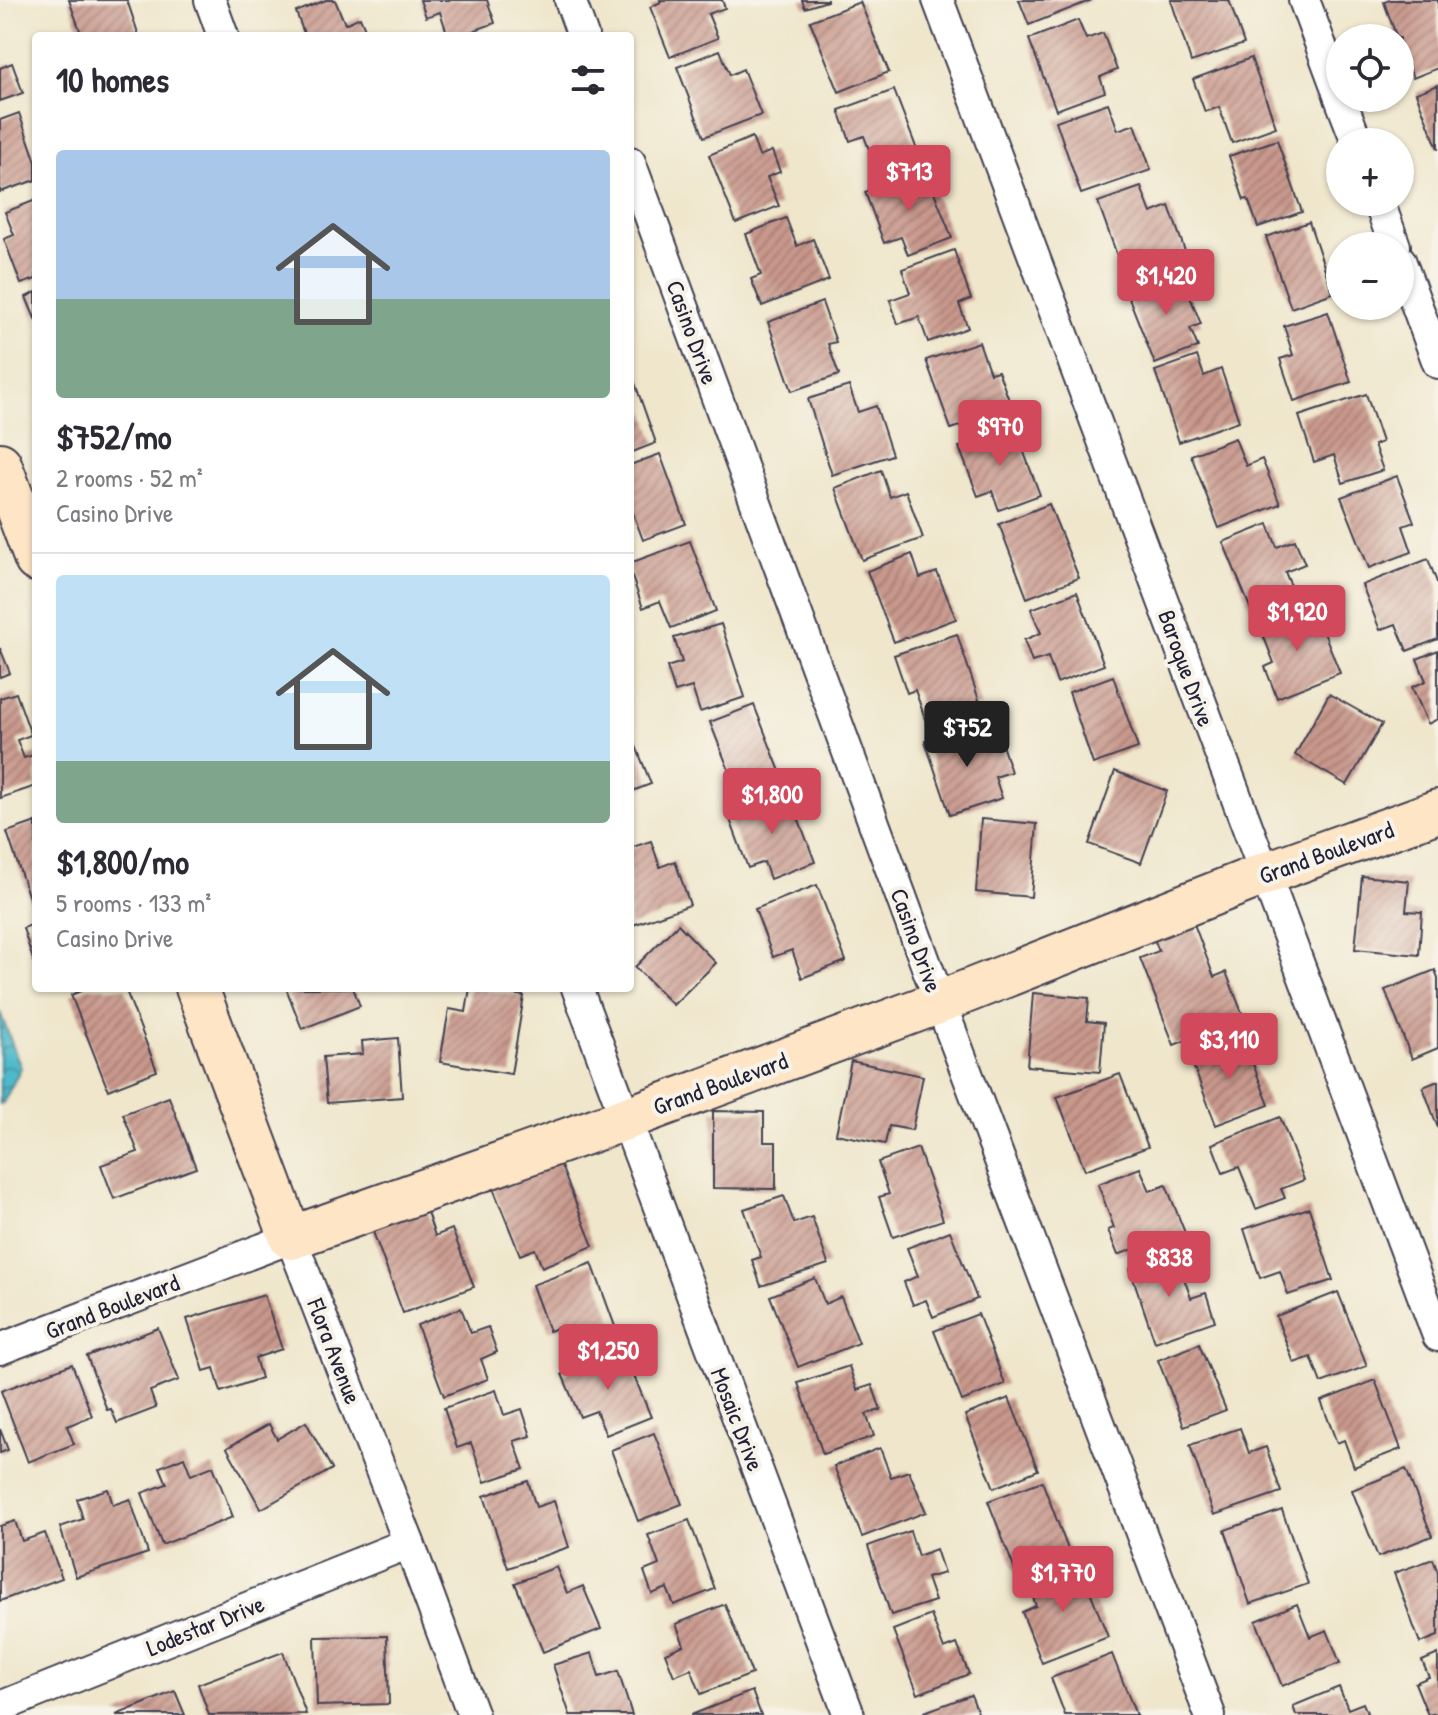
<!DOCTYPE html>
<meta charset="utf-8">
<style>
body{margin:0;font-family:"Patrick Hand",sans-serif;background:#f7f7f7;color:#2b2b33;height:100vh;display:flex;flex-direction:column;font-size:30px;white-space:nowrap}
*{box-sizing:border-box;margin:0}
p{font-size:26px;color:#7c7c81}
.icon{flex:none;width:44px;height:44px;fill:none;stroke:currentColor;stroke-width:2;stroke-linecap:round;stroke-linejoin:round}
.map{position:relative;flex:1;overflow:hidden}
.sheet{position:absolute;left:32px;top:32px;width:602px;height:960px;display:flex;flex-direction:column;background:#fff;border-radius:8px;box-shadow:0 2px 6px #0004}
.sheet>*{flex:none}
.tools{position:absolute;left:1326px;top:24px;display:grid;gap:16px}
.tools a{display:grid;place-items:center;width:88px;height:88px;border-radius:50%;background:#fff;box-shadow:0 2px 6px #0004;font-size:40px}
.price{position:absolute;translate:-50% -68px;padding:0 18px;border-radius:8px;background:#d1495b;color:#fff;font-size:26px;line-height:52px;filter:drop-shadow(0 2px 4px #0008)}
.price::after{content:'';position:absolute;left:50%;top:48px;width:24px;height:18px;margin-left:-12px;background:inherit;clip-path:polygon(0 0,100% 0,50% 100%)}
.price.current{background:#222;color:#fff}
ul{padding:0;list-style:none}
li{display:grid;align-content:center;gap:16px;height:424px;padding:0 24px}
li+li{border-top:2px solid #e1e1e2}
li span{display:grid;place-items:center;height:248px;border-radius:8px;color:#555}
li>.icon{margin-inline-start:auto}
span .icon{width:144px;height:144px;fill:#fffc;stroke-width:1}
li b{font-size:34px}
h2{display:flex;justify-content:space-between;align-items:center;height:96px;padding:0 24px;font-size:34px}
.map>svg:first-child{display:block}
.water{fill:url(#water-waves);stroke:#386e82;stroke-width:2}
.building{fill:url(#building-hatch)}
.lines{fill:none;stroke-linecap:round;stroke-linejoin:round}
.street-casing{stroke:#413f51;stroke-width:34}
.secondary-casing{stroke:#413f51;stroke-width:46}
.street{stroke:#fff;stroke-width:30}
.secondary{stroke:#fde5c5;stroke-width:42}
.labels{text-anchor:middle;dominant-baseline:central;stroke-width:8;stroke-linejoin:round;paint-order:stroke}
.street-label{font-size:24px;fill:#22223b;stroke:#f7f3e8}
</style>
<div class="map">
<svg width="1438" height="1715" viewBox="0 0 1438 1715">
<defs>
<pattern id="water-waves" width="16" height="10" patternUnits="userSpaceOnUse" patternTransform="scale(2)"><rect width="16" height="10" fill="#4db9c9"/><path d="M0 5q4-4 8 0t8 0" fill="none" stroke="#4096a4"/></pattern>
<pattern id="building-hatch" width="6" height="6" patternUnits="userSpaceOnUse" patternTransform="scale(2)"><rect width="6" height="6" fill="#c9988c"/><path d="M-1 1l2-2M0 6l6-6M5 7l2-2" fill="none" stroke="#a37c74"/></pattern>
</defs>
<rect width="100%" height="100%" fill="#f7f3e8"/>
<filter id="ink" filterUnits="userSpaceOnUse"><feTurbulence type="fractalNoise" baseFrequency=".0125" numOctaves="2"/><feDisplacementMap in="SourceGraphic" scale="16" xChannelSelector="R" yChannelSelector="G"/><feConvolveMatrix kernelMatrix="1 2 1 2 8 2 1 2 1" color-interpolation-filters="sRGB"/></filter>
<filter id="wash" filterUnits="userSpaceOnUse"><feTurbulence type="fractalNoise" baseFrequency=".006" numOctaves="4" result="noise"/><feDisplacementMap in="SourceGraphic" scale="32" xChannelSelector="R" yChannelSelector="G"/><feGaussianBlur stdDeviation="1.8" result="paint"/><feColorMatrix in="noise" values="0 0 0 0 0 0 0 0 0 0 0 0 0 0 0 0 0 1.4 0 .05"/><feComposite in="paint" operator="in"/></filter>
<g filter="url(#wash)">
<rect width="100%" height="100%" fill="#efe6cb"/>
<polygon class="water" points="0,1012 21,1068 3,1103 0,1104"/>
<g id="blocks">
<g class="building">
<polygon points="69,0 127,0 139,36 82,36"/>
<polygon points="326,0 335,0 345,24 360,17 368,36 305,36 296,12"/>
<polygon points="420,0 487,0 495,23 459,36 448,36 440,12 426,17"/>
<polygon points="660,0 722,0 725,8 708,14 718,38 670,57 650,7 661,2"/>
<polygon points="802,0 827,0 827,1 805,8"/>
<polygon points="1019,0 1092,0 1029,25"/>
<polygon points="1171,0 1229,0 1244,44 1191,62"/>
<polygon points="1390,0 1438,0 1438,68 1413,78 1400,45 1400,38 1397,38 1384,2"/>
<polygon points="860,2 889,72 839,92 810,21"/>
<polygon points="1078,20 1086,39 1103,33 1117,70 1100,77 1105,92 1056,110 1029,39"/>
<polygon points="720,50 730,75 743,69 761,115 704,137 677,67"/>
<polygon points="1251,58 1276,127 1232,143 1219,107 1205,112 1193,79"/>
<polygon points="12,63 23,93 0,101 0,68"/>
<polygon points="1438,85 1438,149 1416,93"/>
<polygon points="894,90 919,155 877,171 864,136 850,141 839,110"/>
<polygon points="1108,103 1118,130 1135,124 1151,170 1081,194 1056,121"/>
<polygon points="19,113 36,162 36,180 0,192 0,120"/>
<polygon points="752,137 759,156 772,151 780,172 767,177 779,206 736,223 709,155"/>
<polygon points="1277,140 1302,212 1258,227 1248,199 1244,200 1229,156"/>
<polygon points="925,169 952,238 908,255 901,237 884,243 865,192"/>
<polygon points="1141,187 1151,213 1169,206 1185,251 1123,272 1098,202"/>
<polygon points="36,200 36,279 21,284 4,239 14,235 5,212"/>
<polygon points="786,218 797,246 813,239 829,280 762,306 751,279 761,275 746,234"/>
<polygon points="1309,222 1333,293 1291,308 1266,237"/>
<polygon points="954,250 971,299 959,304 968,328 928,342 919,317 898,324 890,300 910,293 902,269"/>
<polygon points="1180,272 1201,324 1190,328 1198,347 1155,364 1127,293"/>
<polygon points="36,292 36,321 26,297"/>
<polygon points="822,302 836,342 828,344 839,375 792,391 768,322"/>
<polygon points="1328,312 1351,382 1294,401 1280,359 1293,355 1284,326"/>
<polygon points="979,342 990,373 998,371 1012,408 951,429 926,360"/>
<polygon points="1197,356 1204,376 1221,369 1239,421 1179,442 1155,371"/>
<polygon points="630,369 656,443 630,453"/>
<polygon points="849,386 858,412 876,406 892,455 832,475 808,399"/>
<polygon points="1366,394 1382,442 1374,445 1383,470 1343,483 1334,455 1314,462 1299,416"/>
<polygon points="1014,426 1040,495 999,510 992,491 978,496 959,447"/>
<polygon points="1235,438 1246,466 1262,459 1280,504 1219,528 1191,455"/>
<polygon points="660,454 686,524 643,540 630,505 630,465"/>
<polygon points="881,470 890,497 906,491 923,538 862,560 835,488"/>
<polygon points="1397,476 1414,522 1403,526 1412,552 1369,568 1341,497"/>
<polygon points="1049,504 1079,578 1027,598 999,524"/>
<polygon points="1268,524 1277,547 1295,540 1305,564 1285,572 1294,593 1251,610 1223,542"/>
<polygon points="690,541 716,611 671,628 660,601 643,608 630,571 630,563"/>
<polygon points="912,554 920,578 937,572 956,619 894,642 867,571"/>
<polygon points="1428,559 1438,585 1438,639 1407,651 1396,624 1380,630 1362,585"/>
<polygon points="1077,592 1104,665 1057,683 1048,657 1032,662 1024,640 1041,633 1031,609"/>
<polygon points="1300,608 1309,630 1321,625 1340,673 1277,698 1265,667 1274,663 1259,624"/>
<polygon points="721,624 745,697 700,712 692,687 675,692 667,667 682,662 674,638"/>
<polygon points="957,634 981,706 927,724 915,690 907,693 894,655"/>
<polygon points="0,648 10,673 0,677"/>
<polygon points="1438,650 1438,719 1428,724 1412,687 1426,681 1417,659"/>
<polygon points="1113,676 1138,748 1093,764 1069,692"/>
<polygon points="16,693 31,735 17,740 24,758 36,754 36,786 0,798 0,698"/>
<polygon points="1329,694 1382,724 1347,785 1295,755"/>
<polygon points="754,705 781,774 737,791 710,722"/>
<polygon points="976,724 984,748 1001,742 1011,772 995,777 1002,798 950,815 925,741"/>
<polygon points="630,731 651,784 630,792"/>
<polygon points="1115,771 1167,791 1141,863 1089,844"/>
<polygon points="788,791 815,862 770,879 764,862 748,868 728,814"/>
<polygon points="981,819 1037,824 1031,897 976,892"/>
<polygon points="36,822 36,903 31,904 7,832"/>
<polygon points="651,841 660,867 675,861 690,905 630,926 630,848"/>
<polygon points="1362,876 1409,881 1406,911 1422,912 1419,955 1355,949"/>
<polygon points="817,885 846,961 802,978 792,950 773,957 755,909"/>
<polygon points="36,923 36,966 35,966 23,928"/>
<polygon points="678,924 716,963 673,1005 635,967"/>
<polygon points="1194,924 1214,977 1226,972 1244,1018 1174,1045 1140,958 1159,951 1154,939"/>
<polygon points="1435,970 1438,978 1438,1048 1412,1059 1385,990"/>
<polygon points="88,988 125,988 157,1071 108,1090 71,995"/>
<polygon points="286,988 353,988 360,1006 302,1029"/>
<polygon points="470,988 524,996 511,1074 440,1062 449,1009 466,1012"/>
<polygon points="1033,993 1089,998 1087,1021 1104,1023 1100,1072 1027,1066"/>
<polygon points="1242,1036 1269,1105 1216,1125 1190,1057"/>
<polygon points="398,1038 402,1097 327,1103 323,1057 363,1054 362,1041"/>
<polygon points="851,1061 923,1076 912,1130 889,1126 885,1144 836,1134"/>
<polygon points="1120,1074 1148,1147 1085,1170 1057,1097"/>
<polygon points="1438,1081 1438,1128 1423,1087"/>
<polygon points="169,1097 196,1168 114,1199 101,1165 138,1152 123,1114"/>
<polygon points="713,1111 764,1112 764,1142 776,1142 776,1189 713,1188"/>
<polygon points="1280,1117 1304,1180 1281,1189 1285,1198 1256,1209 1239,1167 1223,1173 1212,1144"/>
<polygon points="918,1148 943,1220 893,1237 879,1197 889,1194 878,1162"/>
<polygon points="559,1161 593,1246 542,1267 535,1249 520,1255 493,1188"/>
<polygon points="1140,1168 1150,1191 1166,1185 1189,1243 1165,1252 1160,1239 1118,1255 1108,1230 1114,1228 1098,1184"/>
<polygon points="784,1196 794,1223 812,1217 828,1264 761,1286 752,1260 761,1257 744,1209"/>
<polygon points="1309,1208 1333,1280 1288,1295 1280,1271 1260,1278 1244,1229"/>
<polygon points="426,1209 435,1236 452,1229 474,1287 403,1313 372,1229"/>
<polygon points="950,1231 977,1299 933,1317 926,1300 913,1305 904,1282 918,1276 907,1248"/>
<polygon points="1175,1253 1191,1298 1206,1293 1215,1321 1155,1342 1130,1269"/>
<polygon points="592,1263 617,1332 573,1349 564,1326 549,1331 532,1285"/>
<polygon points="815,1278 825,1304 841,1297 859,1343 798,1367 770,1296"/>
<polygon points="1338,1292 1367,1366 1321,1383 1311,1357 1294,1363 1276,1316"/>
<polygon points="264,1295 282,1349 255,1358 261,1378 221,1392 214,1368 204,1371 187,1319"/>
<polygon points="461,1308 471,1333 488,1327 497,1352 481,1359 488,1379 444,1396 417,1325"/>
<polygon points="978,1314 1005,1384 962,1401 934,1331"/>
<polygon points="158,1328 179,1380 150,1391 156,1408 117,1423 111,1409 107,1410 87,1356"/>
<polygon points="1199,1344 1226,1410 1184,1426 1158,1360"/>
<polygon points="623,1349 651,1417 606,1435 596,1411 580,1417 562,1374"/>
<polygon points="72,1364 92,1416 67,1426 74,1444 28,1462 1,1391"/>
<polygon points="849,1366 857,1390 872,1385 881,1410 866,1414 874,1436 823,1454 798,1383"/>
<polygon points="1375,1380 1401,1449 1354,1467 1344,1440 1337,1443 1321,1401"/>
<polygon points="496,1390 504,1415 522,1409 531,1436 514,1441 524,1469 485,1482 471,1443 457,1448 444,1408"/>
<polygon points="1009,1398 1038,1470 994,1488 965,1415"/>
<polygon points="306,1422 332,1469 261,1509 227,1448 269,1424 277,1439"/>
<polygon points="1240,1428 1249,1453 1266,1447 1281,1492 1214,1515 1190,1445"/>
<polygon points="0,1429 8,1450 0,1453"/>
<polygon points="654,1433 682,1504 638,1521 611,1450"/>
<polygon points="880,1448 891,1477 909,1471 926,1512 862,1537 834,1466"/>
<polygon points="184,1457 191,1475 213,1466 233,1517 162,1545 142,1493 167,1484 160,1467"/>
<polygon points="1406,1469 1432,1536 1378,1557 1352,1490"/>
<polygon points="528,1481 536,1507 554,1501 569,1547 508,1568 484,1496"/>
<polygon points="1042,1481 1069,1552 1016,1573 988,1501"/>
<polygon points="108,1489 113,1505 130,1499 148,1553 76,1577 60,1527 83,1519 77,1499"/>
<polygon points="1282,1510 1308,1584 1250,1604 1225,1530"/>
<polygon points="689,1520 715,1589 674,1605 667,1588 652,1594 644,1571 659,1565 648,1535"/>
<polygon points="15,1521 22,1541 45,1533 62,1578 0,1601 0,1526"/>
<polygon points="910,1531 918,1556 936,1549 944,1573 927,1578 935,1601 891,1615 868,1546"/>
<polygon points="1433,1559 1438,1573 1438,1636 1420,1643 1394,1573"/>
<polygon points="1079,1563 1108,1637 1042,1663 1022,1612 1036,1606 1028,1584"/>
<polygon points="556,1567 567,1593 583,1586 601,1629 543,1652 515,1583"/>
<polygon points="725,1604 752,1674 701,1694 691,1669 674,1676 665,1653 684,1645 676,1624"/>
<polygon points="1297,1604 1310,1637 1327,1630 1340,1663 1282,1686 1256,1621"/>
<polygon points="931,1615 944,1649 957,1644 969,1674 918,1694 893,1630"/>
<polygon points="387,1636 389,1704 317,1706 315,1637"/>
<polygon points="283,1652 306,1714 209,1715 198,1684"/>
<polygon points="592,1653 599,1677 618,1671 632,1715 570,1715 553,1665"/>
<polygon points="1112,1654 1136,1715 1065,1715 1051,1678"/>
<polygon points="1438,1654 1438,1713 1428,1715 1415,1683 1429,1677 1422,1661"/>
<polygon points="1339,1687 1348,1709 1363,1703 1368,1715 1296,1715 1293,1706"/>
<polygon points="175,1691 185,1715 116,1715"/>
<polygon points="752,1691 761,1715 691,1715"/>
<polygon points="971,1695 979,1715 925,1715 924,1712"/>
</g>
</g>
</g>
<g filter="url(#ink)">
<use href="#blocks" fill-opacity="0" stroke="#413f51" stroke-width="2"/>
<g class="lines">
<defs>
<g id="street">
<polyline points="210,0 223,36"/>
<polyline points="570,0 583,36"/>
<polyline points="938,0 1438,1336"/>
<polyline points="1304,0 1340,97"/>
<polyline points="1340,98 1357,142"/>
<polyline points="630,162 940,1002 1210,1715"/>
<polyline points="1379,202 1395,246"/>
<polyline points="1400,260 1438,363"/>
<polyline points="577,988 849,1715"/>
<polyline points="0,1349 291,1238 409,1543 473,1715"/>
<polyline points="0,1707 409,1543"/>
</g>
<g id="secondary">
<polyline points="0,464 36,560"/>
<polyline points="197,988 291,1238 625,1119 940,1002 1264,874 1438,811"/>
</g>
</defs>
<use href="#street" class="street-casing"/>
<use href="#secondary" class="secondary-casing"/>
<use href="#street" class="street"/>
<use href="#secondary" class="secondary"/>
</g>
</g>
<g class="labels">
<g class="street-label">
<text transform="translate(693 332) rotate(70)">Casino Drive</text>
<text transform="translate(1187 668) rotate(70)">Baroque Drive</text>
<text transform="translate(1326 852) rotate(-20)">Grand Boulevard</text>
<text transform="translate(917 940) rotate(70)">Casino Drive</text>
<text transform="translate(720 1083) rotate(-20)">Grand Boulevard</text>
<text transform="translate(112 1306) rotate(-21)">Grand Boulevard</text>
<text transform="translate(335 1351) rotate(69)">Flora Avenue</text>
<text transform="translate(738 1419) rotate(69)">Mosaic Drive</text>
<text transform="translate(205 1625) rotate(-22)">Lodestar Drive</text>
</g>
</g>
</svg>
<div class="tools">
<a><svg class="icon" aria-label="locate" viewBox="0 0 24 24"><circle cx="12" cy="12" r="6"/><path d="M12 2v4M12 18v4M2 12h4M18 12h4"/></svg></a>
<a>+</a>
<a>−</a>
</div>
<b class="price" style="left:909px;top:213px">$713</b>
<b class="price" style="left:1166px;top:317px">$1,420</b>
<b class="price" style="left:1000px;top:468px">$970</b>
<b class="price" style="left:1297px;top:653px">$1,920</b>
<b class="price current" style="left:967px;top:769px">$752</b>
<b class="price" style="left:772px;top:836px">$1,800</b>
<b class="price" style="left:1229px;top:1081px">$3,110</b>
<b class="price" style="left:1169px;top:1299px">$838</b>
<b class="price" style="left:608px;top:1392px">$1,250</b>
<b class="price" style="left:1063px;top:1614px">$1,770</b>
<section class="sheet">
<h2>10 homes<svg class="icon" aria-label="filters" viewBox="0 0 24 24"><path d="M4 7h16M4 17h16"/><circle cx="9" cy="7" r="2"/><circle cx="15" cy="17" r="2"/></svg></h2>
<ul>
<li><span style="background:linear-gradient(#a9c7e8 60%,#7fa58c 0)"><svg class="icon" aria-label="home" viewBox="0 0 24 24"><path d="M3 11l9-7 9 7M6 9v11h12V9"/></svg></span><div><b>$752/mo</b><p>2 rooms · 52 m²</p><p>Casino Drive</p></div></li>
<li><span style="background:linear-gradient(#bfe0f5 75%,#7fa58c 0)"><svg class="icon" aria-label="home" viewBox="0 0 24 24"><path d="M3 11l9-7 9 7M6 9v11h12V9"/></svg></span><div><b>$1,800/mo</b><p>5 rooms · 133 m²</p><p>Casino Drive</p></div></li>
</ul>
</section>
</div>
